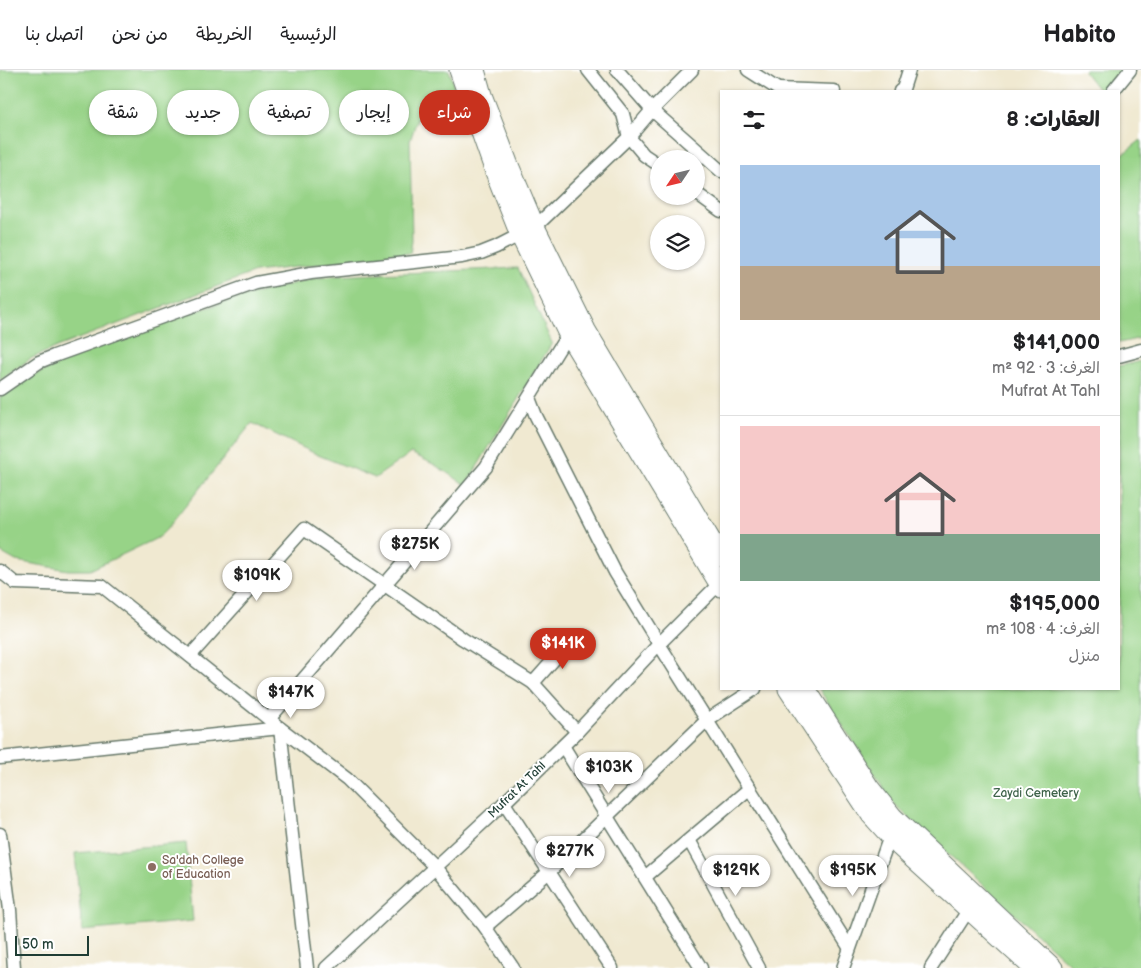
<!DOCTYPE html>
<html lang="ar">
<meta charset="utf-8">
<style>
body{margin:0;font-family:"Balsamiq Sans","Playpen Sans Arabic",sans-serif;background:#f2f2f2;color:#202124;direction:rtl;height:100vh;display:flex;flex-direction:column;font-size:19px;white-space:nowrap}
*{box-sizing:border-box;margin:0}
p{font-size:16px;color:#757577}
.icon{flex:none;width:28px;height:28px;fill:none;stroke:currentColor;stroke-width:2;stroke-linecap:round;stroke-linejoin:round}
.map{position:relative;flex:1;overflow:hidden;direction:ltr}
.drawer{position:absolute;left:720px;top:20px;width:400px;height:600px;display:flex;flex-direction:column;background:#fff;border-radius:0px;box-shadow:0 1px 4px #0004;direction:rtl}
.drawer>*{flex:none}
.banner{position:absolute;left:15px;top:20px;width:475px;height:45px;direction:rtl;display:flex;gap:10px}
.needle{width:32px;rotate:235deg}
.fabs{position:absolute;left:650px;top:80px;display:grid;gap:10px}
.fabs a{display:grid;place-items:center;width:55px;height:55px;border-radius:50%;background:#fff;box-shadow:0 1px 4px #0004;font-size:25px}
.scale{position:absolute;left:15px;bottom:12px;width:74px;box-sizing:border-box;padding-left:5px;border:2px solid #1f3d34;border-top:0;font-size:14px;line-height:18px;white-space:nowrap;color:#1f3d34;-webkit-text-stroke:4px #fff;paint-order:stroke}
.price{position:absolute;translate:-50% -42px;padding:0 11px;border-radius:18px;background:#fff;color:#222;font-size:16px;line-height:32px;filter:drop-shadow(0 1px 2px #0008)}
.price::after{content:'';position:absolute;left:50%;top:30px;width:15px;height:11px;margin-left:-8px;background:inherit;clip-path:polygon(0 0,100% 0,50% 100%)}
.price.selected{background:#c8321e;color:#fff}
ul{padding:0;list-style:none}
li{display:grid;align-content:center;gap:10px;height:265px;padding:0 20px}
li+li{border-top:1px solid #e0e0e0}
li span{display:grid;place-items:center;height:155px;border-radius:0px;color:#555}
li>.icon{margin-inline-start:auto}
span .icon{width:90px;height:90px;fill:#fffc;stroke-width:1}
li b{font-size:21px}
h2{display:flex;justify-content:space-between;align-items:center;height:60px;padding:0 20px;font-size:21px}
.pill{padding:0 18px;border-radius:22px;background:#fff;box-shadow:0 1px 4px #0004;font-size:18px;line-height:45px}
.pill.selected{background:#c8321e;color:#fff}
header{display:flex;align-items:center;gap:30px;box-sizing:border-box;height:70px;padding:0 25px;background:#fff;border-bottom:1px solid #e0e0e0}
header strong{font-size:24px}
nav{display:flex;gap:28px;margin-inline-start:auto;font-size:18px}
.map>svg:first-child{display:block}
.green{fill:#97d387;stroke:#5b885e}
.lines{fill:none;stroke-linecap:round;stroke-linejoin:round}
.minor-casing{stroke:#68796b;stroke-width:15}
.primary-casing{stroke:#68796b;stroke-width:21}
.minor{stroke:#fff;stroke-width:12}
.primary{stroke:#fff;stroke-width:19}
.education-dot{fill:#8d6e63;stroke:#fff;stroke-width:2}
.labels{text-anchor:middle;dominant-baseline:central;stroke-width:4;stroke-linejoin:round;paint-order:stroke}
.street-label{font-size:12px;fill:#1f3d34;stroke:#fff}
.park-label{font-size:12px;fill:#3d6249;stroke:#fff}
.education-label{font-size:12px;fill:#785e54;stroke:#fff;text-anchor:start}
</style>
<header>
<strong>Habito</strong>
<nav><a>الرئيسية</a><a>الخريطة</a><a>من نحن</a><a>اتصل بنا</a></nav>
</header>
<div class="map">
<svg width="1141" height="898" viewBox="0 0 1141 898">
<rect width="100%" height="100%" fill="#fff"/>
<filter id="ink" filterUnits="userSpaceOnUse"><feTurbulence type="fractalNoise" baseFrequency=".02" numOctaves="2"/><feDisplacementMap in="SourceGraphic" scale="10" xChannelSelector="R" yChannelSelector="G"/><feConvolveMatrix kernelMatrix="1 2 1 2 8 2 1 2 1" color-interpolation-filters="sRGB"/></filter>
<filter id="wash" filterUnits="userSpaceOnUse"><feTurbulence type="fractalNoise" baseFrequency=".0096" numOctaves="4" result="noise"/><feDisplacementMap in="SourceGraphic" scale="20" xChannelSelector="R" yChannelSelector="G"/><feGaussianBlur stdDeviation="1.12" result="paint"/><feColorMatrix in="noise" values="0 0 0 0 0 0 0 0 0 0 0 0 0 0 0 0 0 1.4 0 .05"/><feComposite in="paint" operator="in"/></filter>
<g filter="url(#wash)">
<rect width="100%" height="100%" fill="#f0e9d1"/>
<g class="green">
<polygon points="0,0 449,0 452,9 454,19 424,28 410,71 412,171 410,183 255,202 59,276 30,289 0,310"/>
<polygon points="1085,0 1123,0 1108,21 1099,21 1084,2"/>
<polygon points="1141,70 1141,268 1119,273 1119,87"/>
<polygon points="518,198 552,273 466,415 435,395 411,383 375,408 318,385 252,353 167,459 159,467 151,471 90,500 68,500 16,491 0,482 0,328 17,314 30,307 142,258 235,229 310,209 333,206"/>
<polygon points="1141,291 1141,898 1074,898 923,761 920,764 914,759 916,754 894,734 819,619 1119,619 1119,296"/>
<polygon points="186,773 193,851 82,861 75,783"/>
</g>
</g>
<g filter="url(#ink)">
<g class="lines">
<defs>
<g id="minor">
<polyline points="588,0 623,44 629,67 644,85 659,95"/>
<polyline points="617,0 652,40 721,101"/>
<polyline points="748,0 781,21"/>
<polyline points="778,19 834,21"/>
<polyline points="900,21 903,19 909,0"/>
<polyline points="1113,21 1130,0"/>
<polyline points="696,123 721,141"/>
<polyline points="1119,286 1141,280"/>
<polyline points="0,319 39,292 54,286 256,213 311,203 462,187 481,183 496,177 535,157 629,67 652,40 692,0"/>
<polyline points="529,328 536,346 615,502 659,574 849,877"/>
<polyline points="0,501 15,513 102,516 280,658 347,709 434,796 485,857 513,898"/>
<polyline points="190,586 304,459 463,569 533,613 577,662"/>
<polyline points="533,613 573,568"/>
<polyline points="269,649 486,397 568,264"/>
<polyline points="563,676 701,898"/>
<polyline points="0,688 280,658 307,898"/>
<polyline points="504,733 612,898"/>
<polyline points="0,764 10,840 14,898"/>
<polyline points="689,770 759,898"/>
<polyline points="645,807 750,718"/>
<polyline points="485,857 549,802 707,650 755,619"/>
<polyline points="326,898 504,733 577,662 659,574 721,512"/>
<polyline points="843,898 890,766"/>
<polyline points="931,898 969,839"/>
</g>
<g id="primary">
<polyline points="459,0 495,102 520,165 568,264 721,517"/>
<polyline points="475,0 482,25 508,93 535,157 586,260 721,487"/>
<polyline points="788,619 871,745 900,777 1033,898"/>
<polyline points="806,619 869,717 893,747 1053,898"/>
</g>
</defs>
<use href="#minor" class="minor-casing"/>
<use href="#primary" class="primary-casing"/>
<use href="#minor" class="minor"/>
<use href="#primary" class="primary"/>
</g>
</g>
<circle class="education-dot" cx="152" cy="797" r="5"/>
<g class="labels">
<g class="street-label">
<text transform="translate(517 720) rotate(-44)">Mufrat At Tahl</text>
</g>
<g class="park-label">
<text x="1036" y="723">Zaydi Cemetery</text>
</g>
<g class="education-label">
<text x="162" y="790">Sa'dah College<tspan x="162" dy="14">of Education</tspan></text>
</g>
</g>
</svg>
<div class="fabs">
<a><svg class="needle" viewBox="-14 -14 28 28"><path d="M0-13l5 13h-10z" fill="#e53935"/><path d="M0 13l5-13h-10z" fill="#757577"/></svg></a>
<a><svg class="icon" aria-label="layers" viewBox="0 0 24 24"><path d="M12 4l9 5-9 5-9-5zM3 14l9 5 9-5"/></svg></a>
</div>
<div class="scale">50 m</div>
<b class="price" style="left:415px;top:501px">$275K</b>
<b class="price" style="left:257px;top:532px">$109K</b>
<b class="price selected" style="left:563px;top:600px">$141K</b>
<b class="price" style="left:291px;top:649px">$147K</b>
<b class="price" style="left:609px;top:724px">$103K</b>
<b class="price" style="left:570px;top:808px">$277K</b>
<b class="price" style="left:736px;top:827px">$129K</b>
<b class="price" style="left:853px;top:827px">$195K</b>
<div class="banner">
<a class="pill selected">شراء</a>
<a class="pill">إيجار</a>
<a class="pill">تصفية</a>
<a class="pill">جديد</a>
<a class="pill">شقة</a>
</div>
<section class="drawer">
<h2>العقارات: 8<svg class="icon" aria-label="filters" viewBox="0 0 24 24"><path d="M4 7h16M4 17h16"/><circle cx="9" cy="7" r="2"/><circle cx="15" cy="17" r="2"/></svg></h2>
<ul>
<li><span style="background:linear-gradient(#a9c7e8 65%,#b9a48a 0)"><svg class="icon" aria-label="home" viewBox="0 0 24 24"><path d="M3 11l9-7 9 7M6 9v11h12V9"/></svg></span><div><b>$141,000</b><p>الغرف: 3 · 92 m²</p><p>Mufrat At Tahl</p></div></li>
<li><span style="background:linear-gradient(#f6c9c9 70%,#7fa58c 0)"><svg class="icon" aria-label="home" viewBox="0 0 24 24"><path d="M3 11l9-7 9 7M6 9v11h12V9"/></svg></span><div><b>$195,000</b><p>الغرف: 4 · 108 m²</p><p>منزل</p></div></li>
</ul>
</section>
</div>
